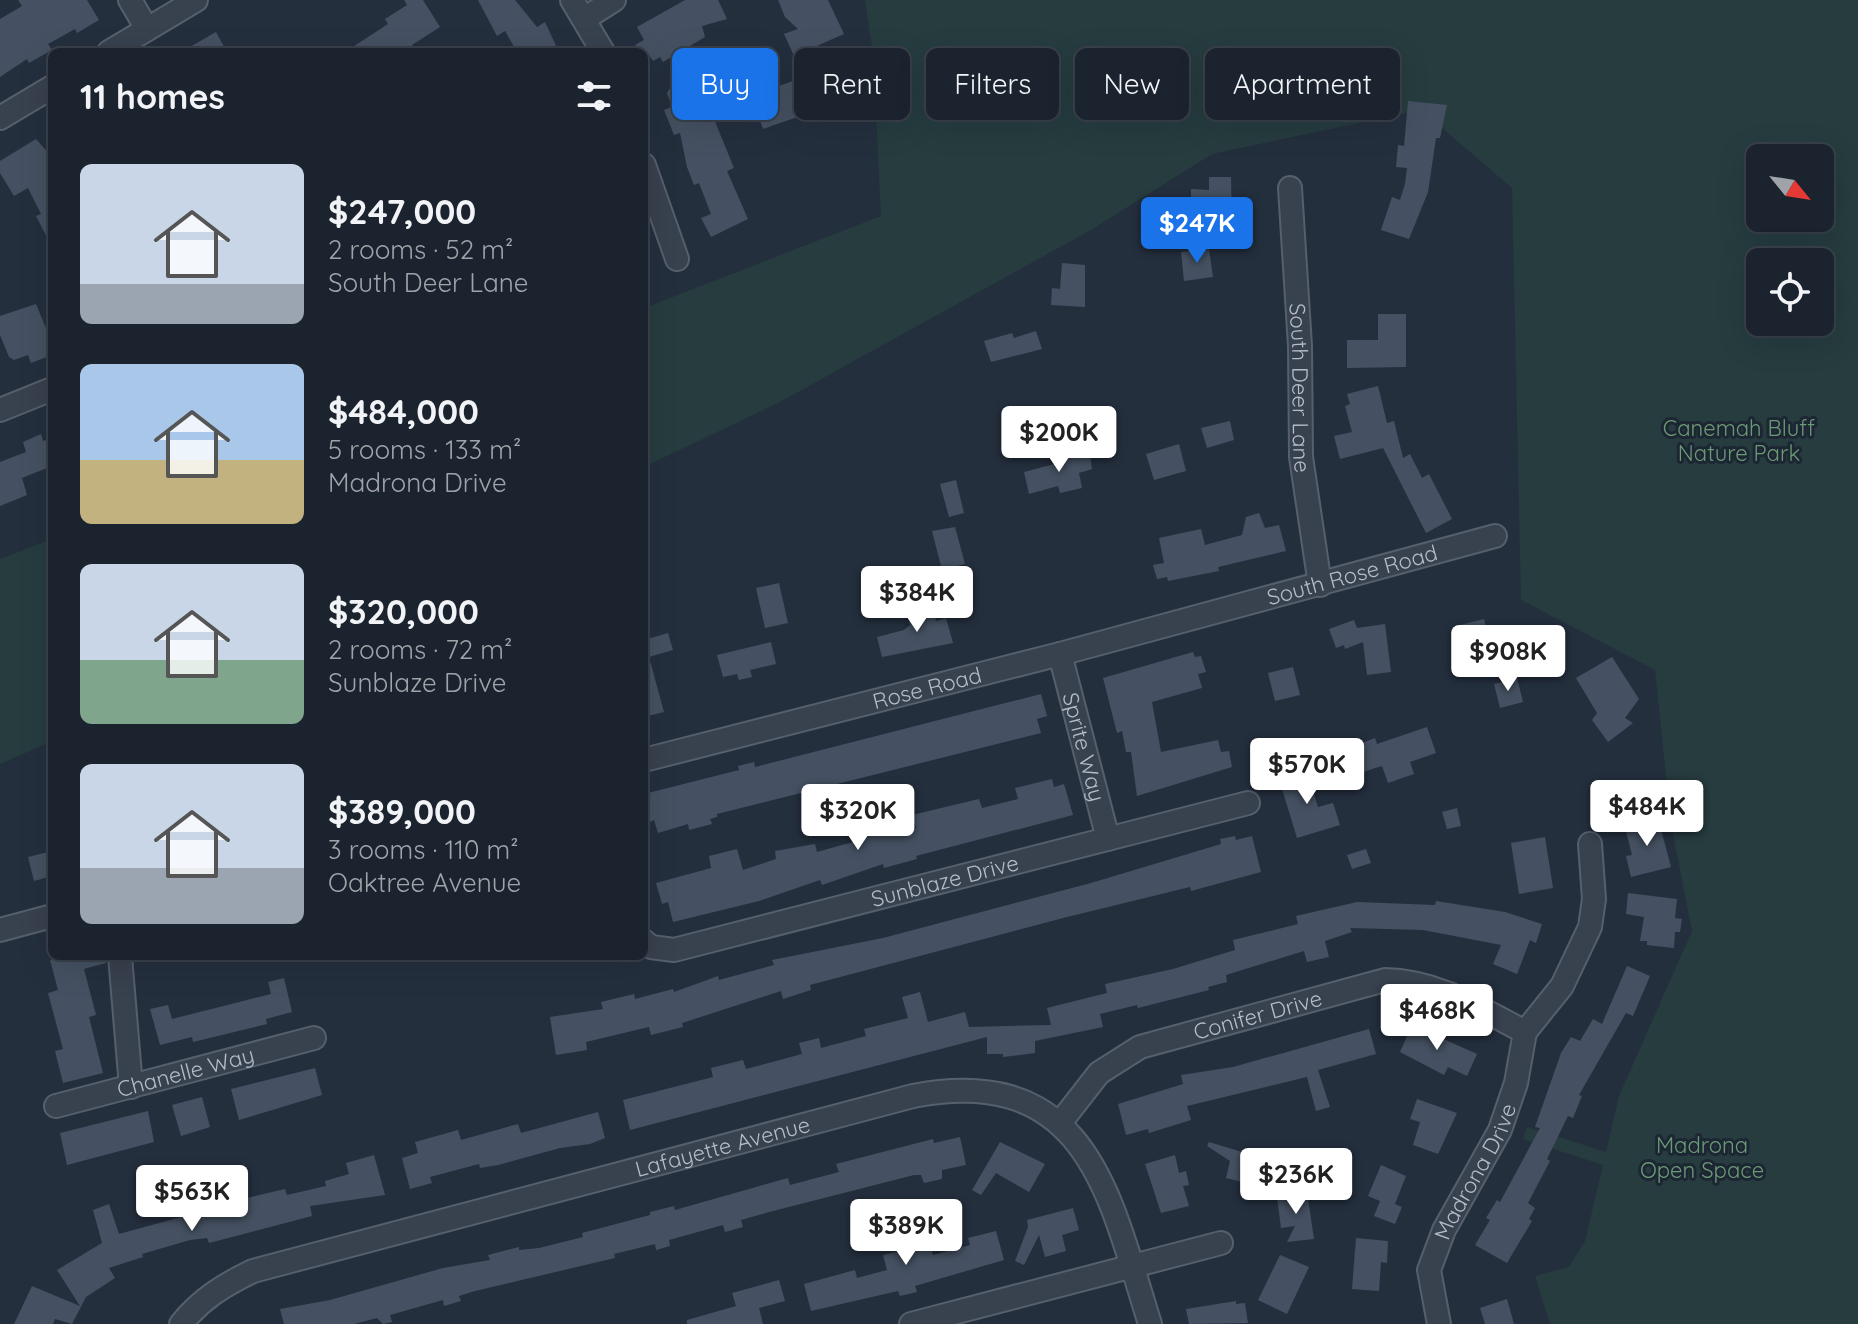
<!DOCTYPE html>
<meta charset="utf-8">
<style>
body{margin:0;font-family:Quicksand,sans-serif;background:#242b36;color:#f1f3f6;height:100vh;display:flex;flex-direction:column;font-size:30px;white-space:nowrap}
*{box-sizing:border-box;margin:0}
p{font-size:26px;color:#a0a4aa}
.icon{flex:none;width:44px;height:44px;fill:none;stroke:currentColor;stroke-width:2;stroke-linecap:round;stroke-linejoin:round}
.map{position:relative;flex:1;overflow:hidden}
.sheet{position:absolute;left:48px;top:48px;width:600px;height:912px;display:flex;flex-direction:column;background:#1b232e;border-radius:12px;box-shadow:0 8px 32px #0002,0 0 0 2px #39404a}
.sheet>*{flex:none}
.top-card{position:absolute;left:672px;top:48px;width:760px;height:72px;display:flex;gap:16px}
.needle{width:52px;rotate:120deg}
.controls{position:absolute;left:1746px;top:144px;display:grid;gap:16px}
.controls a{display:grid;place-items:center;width:88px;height:88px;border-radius:12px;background:#1b232e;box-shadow:0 8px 32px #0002,0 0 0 2px #39404a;font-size:40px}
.price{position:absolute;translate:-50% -68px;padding:0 18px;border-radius:8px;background:#fff;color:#222;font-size:26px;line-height:52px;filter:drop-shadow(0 2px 4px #0008)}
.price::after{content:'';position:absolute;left:50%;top:48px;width:24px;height:18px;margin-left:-12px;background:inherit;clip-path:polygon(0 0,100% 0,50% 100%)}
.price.active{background:#1a73e8;color:#fff}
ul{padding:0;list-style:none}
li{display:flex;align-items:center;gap:24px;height:200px;padding:0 32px}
li span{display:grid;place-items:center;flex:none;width:224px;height:160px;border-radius:12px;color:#555}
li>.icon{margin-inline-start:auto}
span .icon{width:96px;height:96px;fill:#fffc;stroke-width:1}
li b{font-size:34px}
h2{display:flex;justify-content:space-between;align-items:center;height:96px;padding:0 32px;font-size:34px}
.pill{padding:0 28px;border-radius:12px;background:#1b232e;box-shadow:0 8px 32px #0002,0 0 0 2px #39404a;font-size:28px;line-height:72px}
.pill.active{background:#1a73e8;color:#fff}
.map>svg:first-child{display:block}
.green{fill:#263c3f;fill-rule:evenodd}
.building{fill:#455162}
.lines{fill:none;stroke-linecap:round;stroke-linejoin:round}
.minor-casing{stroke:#565f6c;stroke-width:26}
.minor{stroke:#38414e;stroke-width:22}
.labels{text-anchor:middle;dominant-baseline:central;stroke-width:6;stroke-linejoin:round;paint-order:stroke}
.street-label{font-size:22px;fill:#b4bcc9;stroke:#1d2633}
.park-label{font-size:22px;fill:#6b9a76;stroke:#1d2633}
</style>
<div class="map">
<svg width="1858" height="1324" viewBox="0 0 1858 1324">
<rect width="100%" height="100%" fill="#242f3e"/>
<g class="green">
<path d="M865 0H1858V1324H1550L1535 1276 1569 1267 1585 1241 1603 1165 1523 1139 1527 1127 1606 1152 1619 1096 1692 931 1671 824 1655 670 1521 600 1512 188 1421 110 1212 154 1091 230 780 402 644 467V308L881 216 873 54ZM1760 158H1820V218H1760ZM1760 262H1820V322H1760Z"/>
<polygon points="52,539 52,741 0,764 0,559"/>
</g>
<g class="building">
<polygon points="18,0 87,0 99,20 77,33 75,29 48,44 52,50 29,63 27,59 0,77 0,19 22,6"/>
<polygon points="404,0 423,0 440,27 412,45 416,52 345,52 388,24 385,19 407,5"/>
<polygon points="478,0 515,0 537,27 545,22 559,52 517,52 505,31 497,36"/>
<polygon points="685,0 718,0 727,19 702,26 705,37 663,62 660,57 653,61 649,55 644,58 644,52 635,45 644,40 637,27"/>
<polygon points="778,0 828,0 844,34 794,56 784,34 798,29 785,17"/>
<polygon points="216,32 227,52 181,52"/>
<polygon points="762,56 773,88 793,81 806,114 763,129 754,104 747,107 733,65"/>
<polygon points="708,72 723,116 714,119 734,168 727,171 748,219 711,237 701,218 711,214 699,183 694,185 687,167 680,133 674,135 664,110 672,107 667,93 670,88"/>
<polygon points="1408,101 1447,105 1440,138 1436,138 1428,192 1409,239 1381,230 1392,197 1400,200 1405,184 1407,168 1396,167 1398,145 1404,146"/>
<polygon points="36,139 52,157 52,247 36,216 41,214 28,188 14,196 0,173 0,161"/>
<polygon points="1209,177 1231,177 1232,224 1210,224 1210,208 1191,207 1191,189 1209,190"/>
<polygon points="1209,249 1213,277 1184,281 1181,252"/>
<polygon points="1062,263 1085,265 1085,307 1051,305 1052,288 1060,289"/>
<polygon points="36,304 52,343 52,355 31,363 28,355 14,360 9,357 0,335 0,316"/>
<polygon points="1378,314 1406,314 1406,367 1347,368 1347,340 1378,340"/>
<polygon points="1036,331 1042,349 991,362 984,341 1012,333 1014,338"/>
<polygon points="1378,386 1387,423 1394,421 1403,458 1410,454 1422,478 1429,474 1452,519 1426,533 1383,448 1340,459 1334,436 1352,432 1345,406 1350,404 1347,394"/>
<polygon points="1230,421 1234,440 1207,448 1201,428"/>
<polygon points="41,434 43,441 52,438 52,466 22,478 27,495 0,506 0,462 26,452 23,442"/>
<polygon points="1179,444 1186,471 1154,480 1146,454"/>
<polygon points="1071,451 1074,458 1090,454 1092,469 1079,473 1082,488 1060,493 1058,486 1029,494 1024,472 1058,463 1056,455"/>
<polygon points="956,480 964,513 949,517 940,484"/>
<polygon points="1259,513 1265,528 1279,525 1286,551 1218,567 1219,571 1168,581 1167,577 1157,579 1153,565 1164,563 1159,538 1201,529 1205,545 1242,535 1246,517"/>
<polygon points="955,527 965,564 942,570 932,531"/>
<polygon points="779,583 788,623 765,628 756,588"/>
<polygon points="932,605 936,621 946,618 953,643 882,657 877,637 904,630 910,625 906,612"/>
<polygon points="1484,619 1495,661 1471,668 1460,625"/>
<polygon points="1354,620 1357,628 1385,624 1391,672 1367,675 1363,642 1345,649 1344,645 1336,648 1329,629"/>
<polygon points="668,633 673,650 649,657 664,712 644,717 644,640"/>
<polygon points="771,642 776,664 750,670 752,677 739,680 737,674 723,677 717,655"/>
<polygon points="1193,652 1195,657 1201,656 1206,672 1198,674 1202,688 1152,702 1161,752 1218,740 1221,752 1229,751 1232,767 1137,796 1131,752 1126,752 1122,731 1117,733 1103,678"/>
<polygon points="1612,657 1639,699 1625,718 1633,723 1608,742 1592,720 1597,713 1576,678"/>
<polygon points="1293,667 1300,695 1275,701 1268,673"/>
<polygon points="1517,678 1523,702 1500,708 1494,684"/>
<polygon points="1041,694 1047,716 1037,719 1041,733 717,814 717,817 710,819 712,824 689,830 688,824 658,833 654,820 650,822 644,794 739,770 738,766 754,762 755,767"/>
<polygon points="1427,727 1436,753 1410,762 1414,774 1388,783 1382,766 1363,772 1354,746 1375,738 1377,744"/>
<polygon points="1307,771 1318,807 1333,803 1340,825 1297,838 1279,779"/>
<polygon points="1052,779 1054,787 1064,784 1073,815 916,856 917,859 884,868 883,864 822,885 820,880 759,901 673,922 668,902 662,904 656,883 711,868 709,856 737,849 743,870 776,859 775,851 815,844 817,852 853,842 847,820 880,813 886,836 916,828 912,815 979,799 982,808 1018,799 1015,788"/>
<polygon points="1457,808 1461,826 1447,829 1442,812"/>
<polygon points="1658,818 1671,867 1631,877 1626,856 1632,855 1625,827"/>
<polygon points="1235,836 1236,840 1252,836 1261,872 1191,891 1190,887 1067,917 810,985 811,990 783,999 781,991 682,1023 683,1027 651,1035 649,1027 586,1042 587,1050 556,1055 550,1017 603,1009 601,1002 634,994 635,999 673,989 674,992 718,976 719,980 774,965 772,960 883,938 1091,883 1221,844 1220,839"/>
<polygon points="1545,837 1553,888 1519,894 1511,843"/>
<polygon points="1366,849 1371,863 1352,869 1347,855"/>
<polygon points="52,851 52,876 34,881 28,857"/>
<polygon points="1628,893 1677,899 1675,918 1682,919 1680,932 1675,932 1674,948 1647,945 1647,941 1640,941 1644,917 1626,914"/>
<polygon points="1436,901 1505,912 1542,924 1536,943 1530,940 1517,974 1493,964 1501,945 1423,930 1350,928 1352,932 1325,941 1329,957 1307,962 1304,951 1226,975 1227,982 1208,987 1209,990 1138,1008 1137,1005 1100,1014 1103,1027 1035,1041 1035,1053 1003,1057 1003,1054 987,1054 987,1037 630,1130 623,1100 713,1077 711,1068 743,1060 746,1069 802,1054 799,1043 819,1038 821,1048 866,1036 864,1029 908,1018 902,997 920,992 928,1022 965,1012 969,1027 1051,1025 1047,1008 1107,993 1105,984 1173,969 1235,950 1233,940 1298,924 1296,916 1357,902 1435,905"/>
<polygon points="65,956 106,956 106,963 84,969 96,1015 89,1017 103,1073 63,1083 55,1051 63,1049 48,993 58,990 50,960"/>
<polygon points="1627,966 1650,976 1633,1016 1626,1013 1579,1095 1582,1096 1573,1118 1568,1116 1547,1159 1550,1161 1528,1203 1535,1208 1529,1219 1532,1221 1507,1263 1475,1245 1490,1220 1486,1218 1497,1200 1500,1202 1540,1128 1535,1127 1561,1053 1571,1037 1580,1041 1593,1019 1602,1024"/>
<polygon points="284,978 292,1012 266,1019 267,1024 193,1042 192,1037 160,1045 150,1009 168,1005 172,1019 271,994 268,982"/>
<polygon points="1412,1025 1477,1054 1467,1076 1448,1067 1444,1075 1400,1052"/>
<polygon points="1369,1029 1376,1054 1318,1070 1330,1107 1316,1111 1307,1077 1187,1106 1191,1120 1149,1133 1148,1129 1126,1135 1118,1104 1183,1084 1181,1075 1233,1067"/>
<polygon points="315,1068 322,1095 239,1120 231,1089"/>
<polygon points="202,1097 210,1127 181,1136 172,1105"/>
<polygon points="1417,1099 1457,1113 1438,1154 1413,1145 1420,1122 1410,1119"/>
<polygon points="148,1111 154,1142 67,1165 60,1133"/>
<polygon points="598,1112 605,1138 590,1144 560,1148 498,1165 480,1168 479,1164 430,1177 432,1183 410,1189 402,1158 418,1153 415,1142 458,1130 461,1140 518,1124 521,1133"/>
<polygon points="960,1137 966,1165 942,1170 942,1179 924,1183 921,1175 914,1175 773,1211 741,1220 743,1227 725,1232 723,1225 669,1240 670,1246 656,1250 655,1244 614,1254 615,1258 475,1291 459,1296 461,1301 444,1306 443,1300 390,1315 392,1322 383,1324 377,1318 354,1324 284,1324 280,1309 330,1300 443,1268 490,1260 488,1255 519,1247 519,1250 539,1248 583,1237 582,1233 650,1215 650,1212 674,1206 675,1210 788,1178 790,1185 839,1172 836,1164 933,1139 934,1143"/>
<polygon points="1000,1142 1045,1164 1029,1192 996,1173 981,1195 972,1190"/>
<polygon points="1209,1142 1282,1164 1274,1190 1226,1178 1230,1161 1207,1146"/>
<polygon points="374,1155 385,1195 310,1206 312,1216 209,1243 207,1238 190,1240 142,1254 143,1257 109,1268 115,1278 86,1297 72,1324 55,1319 53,1324 14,1324 32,1286 80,1306 57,1270 102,1243 93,1210 109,1204 119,1234 214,1208 211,1199 225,1195 219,1174 242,1170 247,1198 285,1189 287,1195 326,1186 325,1181 349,1174 346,1163"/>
<polygon points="1175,1155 1179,1173 1186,1171 1189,1185 1183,1186 1189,1206 1161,1213 1145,1164"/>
<polygon points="1381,1165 1406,1176 1395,1204 1402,1207 1395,1224 1374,1216 1380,1201 1368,1196"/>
<polygon points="1307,1192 1314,1239 1287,1242 1295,1226 1281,1228 1277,1197"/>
<polygon points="920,1205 933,1255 970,1245 968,1238 996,1231 1004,1260 915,1286 917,1292 900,1296 898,1291 811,1311 804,1284 855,1270 857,1278 887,1270 883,1255 908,1249 901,1223 908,1221 904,1209"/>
<polygon points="1073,1208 1079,1230 1062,1235 1066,1251 1045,1257 1039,1235 1024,1265 1015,1261 1028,1227 1027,1220"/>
<polygon points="1356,1238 1388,1241 1387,1263 1381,1262 1379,1291 1352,1289"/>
<polygon points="1280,1255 1309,1267 1287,1314 1258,1300"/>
<polygon points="779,1280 785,1301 759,1308 763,1324 687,1324 687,1320 736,1306 732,1293"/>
<polygon points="1507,1299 1514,1324 1485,1324 1480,1308"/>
<polygon points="1236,1301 1236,1304 1245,1303 1248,1323 1189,1324 1186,1309"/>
</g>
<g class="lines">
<defs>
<g id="minor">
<polyline points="130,0 147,29"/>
<polyline points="572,0 603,52"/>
<polyline points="584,19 614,0"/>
<polyline points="109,52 196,0"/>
<polyline points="0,118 52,87"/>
<polyline points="644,165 677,259"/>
<path id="s1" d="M1290 188 1300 346 1301 457 1320 585"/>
<polyline points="0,410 52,389"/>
<path id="s2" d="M1060 654 1108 839"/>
<path id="s3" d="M644 760 1060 654 1495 536"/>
<polyline points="0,930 52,916"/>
<path id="s4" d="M644 941 651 947 674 950 1248 803"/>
<polyline points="120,956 131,1087"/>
<path id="s5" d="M56 1106 314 1038"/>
<path id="s6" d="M1060 1123 1099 1073 1140 1047 1385 980C1437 981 1479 1008 1525 1032"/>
<path id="s7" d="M181 1324C201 1299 224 1285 253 1271L913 1096C1087 1063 1109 1194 1150 1324"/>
<polyline points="911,1324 1221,1243"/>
<path id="s8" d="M1439 1324 1429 1270 1444 1230 1500 1130 1516 1083 1525 1032 1562 986 1590 927 1594 899 1590 844"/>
</g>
</defs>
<use href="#minor" class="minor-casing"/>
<use href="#minor" class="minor"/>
</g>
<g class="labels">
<g class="street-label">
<text stroke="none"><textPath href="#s1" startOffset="200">South Deer Lane</textPath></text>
<text stroke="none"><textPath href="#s3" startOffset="732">South Rose Road</textPath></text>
<text stroke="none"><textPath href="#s3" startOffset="292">Rose Road</textPath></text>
<text stroke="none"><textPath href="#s2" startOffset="96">Sprite Way</textPath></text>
<text stroke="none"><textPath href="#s4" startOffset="312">Sunblaze Drive</textPath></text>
<text stroke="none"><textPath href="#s6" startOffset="234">Conifer Drive</textPath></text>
<text stroke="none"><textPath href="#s5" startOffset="134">Chanelle Way</textPath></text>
<text stroke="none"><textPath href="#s7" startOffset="576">Lafayette Avenue</textPath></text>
<text stroke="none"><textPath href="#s8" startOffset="164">Madrona Drive</textPath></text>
</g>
<g class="park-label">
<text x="1739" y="428">Canemah Bluff<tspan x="1739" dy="25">Nature Park</tspan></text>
<text x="1702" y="1145">Madrona<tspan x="1702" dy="25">Open Space</tspan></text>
</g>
</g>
</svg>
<div class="controls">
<a><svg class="needle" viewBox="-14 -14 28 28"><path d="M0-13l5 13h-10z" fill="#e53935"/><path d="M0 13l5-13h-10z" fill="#a0a4aa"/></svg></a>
<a><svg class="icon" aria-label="locate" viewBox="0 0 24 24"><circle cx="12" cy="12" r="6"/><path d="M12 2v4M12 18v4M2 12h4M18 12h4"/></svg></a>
</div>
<b class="price active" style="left:1197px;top:265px">$247K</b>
<b class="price" style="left:1059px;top:474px">$200K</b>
<b class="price" style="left:917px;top:634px">$384K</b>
<b class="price" style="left:1508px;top:693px">$908K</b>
<b class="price" style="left:1307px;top:806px">$570K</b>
<b class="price" style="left:1647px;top:848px">$484K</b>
<b class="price" style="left:858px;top:852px">$320K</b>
<b class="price" style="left:1437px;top:1052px">$468K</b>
<b class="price" style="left:1296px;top:1216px">$236K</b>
<b class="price" style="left:192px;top:1233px">$563K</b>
<b class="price" style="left:906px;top:1267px">$389K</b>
<div class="top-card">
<a class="pill active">Buy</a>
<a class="pill">Rent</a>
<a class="pill">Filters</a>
<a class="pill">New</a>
<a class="pill">Apartment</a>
</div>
<section class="sheet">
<h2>11 homes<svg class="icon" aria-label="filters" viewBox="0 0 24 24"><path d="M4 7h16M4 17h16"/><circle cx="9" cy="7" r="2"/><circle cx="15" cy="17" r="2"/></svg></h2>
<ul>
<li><span style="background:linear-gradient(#c9d6e8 75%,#9aa5b1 0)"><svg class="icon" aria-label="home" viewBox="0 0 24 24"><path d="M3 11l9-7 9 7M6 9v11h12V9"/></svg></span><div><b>$247,000</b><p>2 rooms · 52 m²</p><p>South Deer Lane</p></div></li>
<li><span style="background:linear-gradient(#a9c7e8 60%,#c2b280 0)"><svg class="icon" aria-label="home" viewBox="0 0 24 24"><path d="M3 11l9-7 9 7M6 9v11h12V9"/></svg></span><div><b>$484,000</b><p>5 rooms · 133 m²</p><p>Madrona Drive</p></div></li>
<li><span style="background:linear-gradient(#c9d6e8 60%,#7fa58c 0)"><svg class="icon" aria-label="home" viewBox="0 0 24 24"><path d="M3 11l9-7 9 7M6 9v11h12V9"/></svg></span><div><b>$320,000</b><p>2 rooms · 72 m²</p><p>Sunblaze Drive</p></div></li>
<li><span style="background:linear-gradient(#c9d6e8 65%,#9aa5b1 0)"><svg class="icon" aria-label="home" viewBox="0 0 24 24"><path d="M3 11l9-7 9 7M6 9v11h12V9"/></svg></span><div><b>$389,000</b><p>3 rooms · 110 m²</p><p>Oaktree Avenue</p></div></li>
</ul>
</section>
</div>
